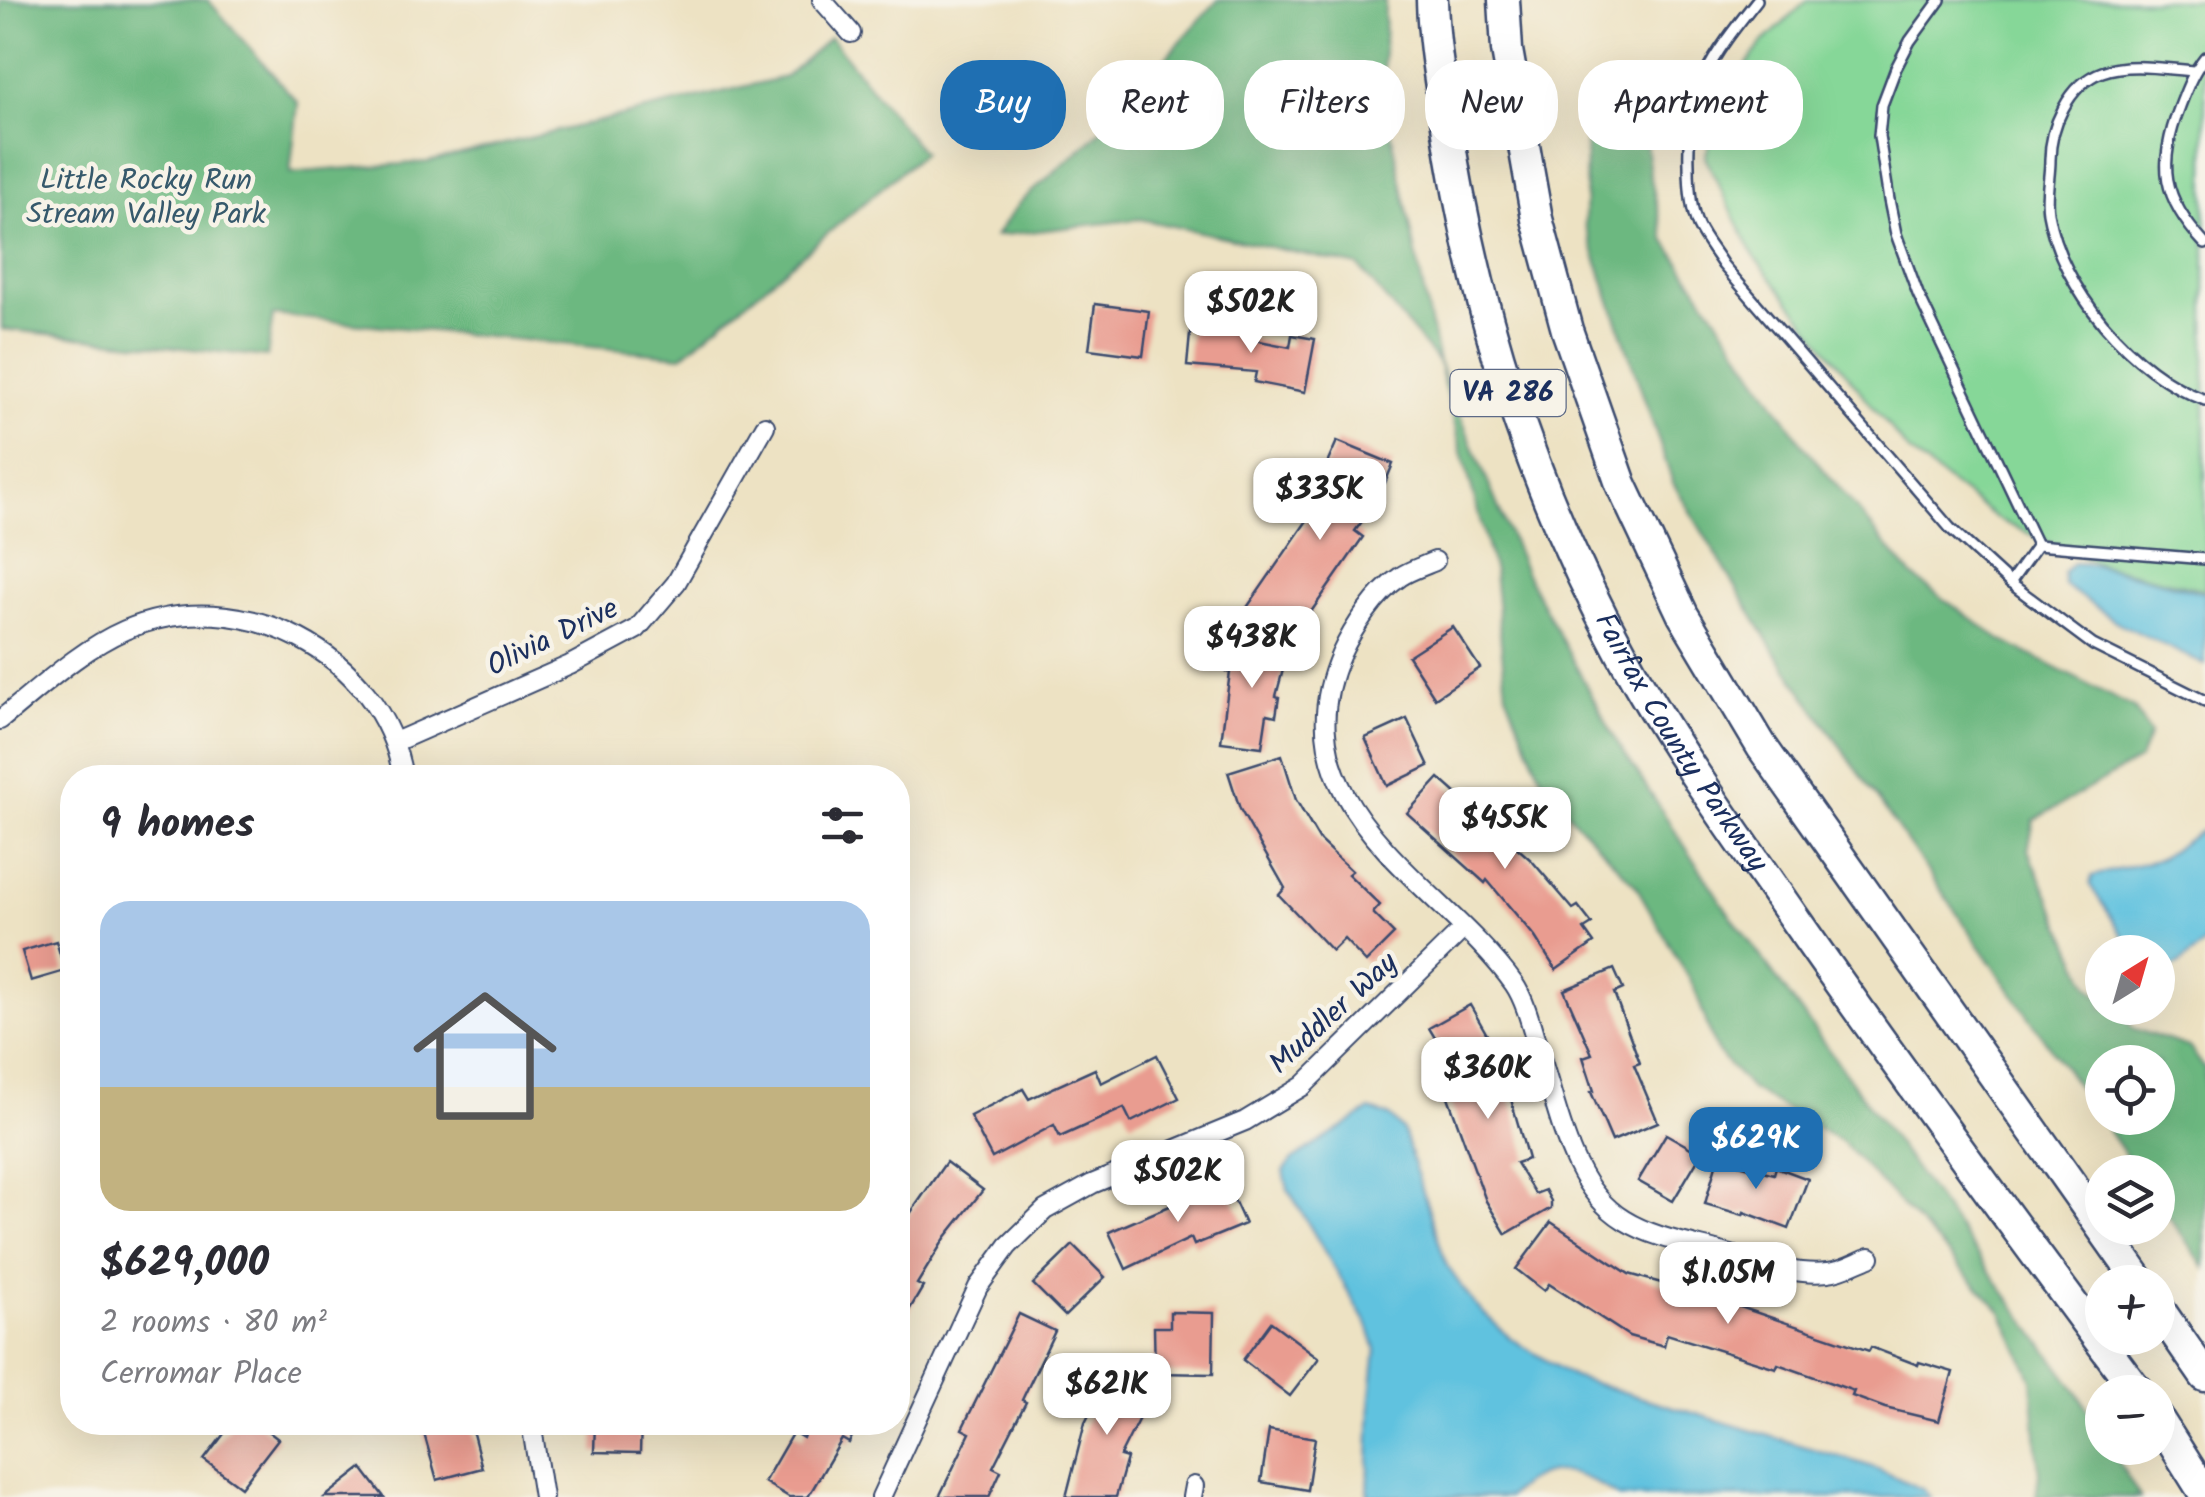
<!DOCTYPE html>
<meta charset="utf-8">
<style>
body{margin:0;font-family:Kalam,sans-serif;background:#f2f2f3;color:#2b2b33;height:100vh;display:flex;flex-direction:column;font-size:38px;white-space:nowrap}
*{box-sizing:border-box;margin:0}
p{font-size:32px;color:#7c7c81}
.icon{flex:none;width:55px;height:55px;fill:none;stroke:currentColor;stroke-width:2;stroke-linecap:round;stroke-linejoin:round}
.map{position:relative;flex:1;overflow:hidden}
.details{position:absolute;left:60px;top:765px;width:850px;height:670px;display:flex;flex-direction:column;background:#fff;border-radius:40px;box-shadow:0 10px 40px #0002}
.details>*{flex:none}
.banner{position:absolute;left:940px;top:60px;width:950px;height:90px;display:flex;gap:20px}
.needle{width:65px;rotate:37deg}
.fabs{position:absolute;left:2085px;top:935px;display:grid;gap:20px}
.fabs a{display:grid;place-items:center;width:90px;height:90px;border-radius:50%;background:#fff;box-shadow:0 10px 40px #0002;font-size:50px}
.price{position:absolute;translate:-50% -85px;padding:0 22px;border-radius:20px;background:#fff;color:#222;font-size:32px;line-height:65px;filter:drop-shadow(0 2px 5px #0008)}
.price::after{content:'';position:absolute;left:50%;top:60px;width:30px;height:22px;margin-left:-15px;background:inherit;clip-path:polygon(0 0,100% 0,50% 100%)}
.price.active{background:#1f6fb2;color:#fff}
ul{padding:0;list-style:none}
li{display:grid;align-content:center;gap:20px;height:530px;padding:0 40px}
li span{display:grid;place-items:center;height:310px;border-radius:30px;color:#555}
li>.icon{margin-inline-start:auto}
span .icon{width:180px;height:180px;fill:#fffc;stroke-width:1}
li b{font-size:42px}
h2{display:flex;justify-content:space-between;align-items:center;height:120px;padding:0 40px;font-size:42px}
.chip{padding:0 35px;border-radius:40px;background:#fff;box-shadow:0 10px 40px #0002;font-size:35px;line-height:90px}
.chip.active{background:#1f6fb2;color:#fff}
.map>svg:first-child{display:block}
.green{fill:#86d798;stroke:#50837b;stroke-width:2.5}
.forest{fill:#6cb880;stroke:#44746f;stroke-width:2.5;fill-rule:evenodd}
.water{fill:#61c2df;stroke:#3e789e;stroke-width:2.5}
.building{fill:#e99c90}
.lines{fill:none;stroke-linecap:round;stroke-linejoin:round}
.lane-casing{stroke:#3a4a6d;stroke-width:14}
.street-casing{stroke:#3a4a6d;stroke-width:22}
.highway-casing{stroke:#3a4a6d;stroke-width:35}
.lane{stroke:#fff;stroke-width:9}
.street{stroke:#fff;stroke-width:18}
.highway{stroke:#fff;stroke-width:30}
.labels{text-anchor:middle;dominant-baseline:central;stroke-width:9;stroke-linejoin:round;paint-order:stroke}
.shield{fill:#f7f3e8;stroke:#5d6a87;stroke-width:2.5}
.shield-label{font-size:28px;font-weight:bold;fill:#1b2f5e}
.park-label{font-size:30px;fill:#36596c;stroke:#f7f3e8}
.street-label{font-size:30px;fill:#1b2f5e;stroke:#f7f3e8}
</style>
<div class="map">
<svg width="2205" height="1497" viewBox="0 0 2205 1497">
<rect width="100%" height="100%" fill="#f7f3e8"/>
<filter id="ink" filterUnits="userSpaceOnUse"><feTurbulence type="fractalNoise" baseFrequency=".01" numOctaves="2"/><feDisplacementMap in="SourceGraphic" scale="20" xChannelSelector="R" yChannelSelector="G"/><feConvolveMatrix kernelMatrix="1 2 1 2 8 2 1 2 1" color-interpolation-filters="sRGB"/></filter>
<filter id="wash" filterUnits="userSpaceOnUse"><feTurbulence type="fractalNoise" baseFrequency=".0048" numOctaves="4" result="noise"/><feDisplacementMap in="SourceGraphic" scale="40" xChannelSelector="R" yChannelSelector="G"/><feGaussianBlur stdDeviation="2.25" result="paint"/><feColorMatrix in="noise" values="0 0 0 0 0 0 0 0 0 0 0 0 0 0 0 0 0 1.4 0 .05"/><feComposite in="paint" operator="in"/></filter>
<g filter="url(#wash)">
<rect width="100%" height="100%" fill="#ede2c3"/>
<polygon class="green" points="1808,0 2205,0 2205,590 2104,566 2000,521 1908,451 1754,256 1705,157 1727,91 1763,42"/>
<g class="forest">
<polygon points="0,0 208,0 298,103 290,173 428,162 785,77 830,37 923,153 682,356 273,315 267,357 2,329"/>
<polygon points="1218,0 1385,0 1383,92 1438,362 1525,572 1617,742 1726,909 2078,1393 2102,1434 2102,1448 2110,1448 2140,1497 2036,1497 2039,1474 2032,1380 2002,1312 1842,1142 1751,1089 1716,1050 1694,987 1636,886 1546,789 1506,693 1494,572 1438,362 1358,266 1140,219 995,236 1020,202 1093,138"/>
<path d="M1607 87 1627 91 1644 128 1650 175 1665 240 1801 442 1912 576 2001 640 2134 708 2150 734 2140 759 2034 820 2028 850 2090 987 2102 999V1008H2112L2134 1029 2189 1047 2205 1069V1268L2158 1201V1172H2137L1775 652 1673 483 1585 225 1586 143ZM2102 1062H2158V1118H2102Z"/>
</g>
<g class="water">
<polygon points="2073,563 2091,564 2205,593 2205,665 2117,622 2064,585 2063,573"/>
<polygon points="2205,828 2205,944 2177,966 2158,972 2158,952 2134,952 2090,885 2092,876 2160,859"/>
<path d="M1370 1110 1390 1116 1403 1131 1447 1266 1474 1304 1510 1338 1573 1377 1873 1467 1924 1490 1930 1497H1618C1577 1469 1548 1459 1508 1497H1368L1371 1395 1376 1350 1368 1325 1288 1189 1284 1171 1292 1160Z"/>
</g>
<g id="blocks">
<g class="building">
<polygon points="1095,304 1149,311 1143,356 1089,349"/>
<polygon points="1191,323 1244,328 1244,338 1290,347 1292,335 1315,339 1305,392 1254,382 1256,372 1187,366"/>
<polygon points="1337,441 1393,464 1385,483 1375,478 1361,513 1366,516 1355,531 1363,537 1290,642 1246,609 1335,480 1322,475"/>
<polygon points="1453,627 1480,668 1435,698 1408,656"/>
<polygon points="1237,637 1288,651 1276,696 1279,697 1276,716 1267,714 1262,747 1221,742 1230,672 1227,672"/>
<polygon points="1407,719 1429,766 1387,786 1365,738"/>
<polygon points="1282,755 1296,800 1320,841 1352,871 1348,874 1380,905 1373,913 1394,934 1366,962 1344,939 1332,951 1279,895 1285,888 1240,809 1228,772"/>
<polygon points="1439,778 1532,861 1573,909 1578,906 1592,924 1584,929 1594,943 1556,970 1535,937 1487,880 1485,883 1407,813"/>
<polygon points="56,941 65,971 31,981 22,951"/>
<polygon points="1614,969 1623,989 1614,993 1640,1063 1634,1065 1658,1122 1612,1141 1591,1092 1594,1091 1583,1057 1592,1054 1564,990"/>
<polygon points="1470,1005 1497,1052 1487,1058 1498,1092 1508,1089 1528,1159 1516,1163 1535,1194 1545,1190 1551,1201 1551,1208 1506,1234 1486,1201 1447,1094 1465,1088 1429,1028"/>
<polygon points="1157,1055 1179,1098 1131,1122 1124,1108 1060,1137 1054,1125 992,1158 970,1116 1023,1089 1029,1099 1095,1069 1101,1083"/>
<polygon points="1666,1134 1701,1154 1673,1201 1638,1181"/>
<polygon points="1718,1158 1774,1174 1776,1167 1808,1179 1789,1229 1744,1212 1743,1215 1705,1204"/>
<polygon points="946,1162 983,1190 945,1238 917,1284 923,1287 898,1329 898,1231"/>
<polygon points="1226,1182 1245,1224 1194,1245 1191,1238 1126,1269 1109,1232"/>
<polygon points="1551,1222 1629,1274 1690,1291 1691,1287 1742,1302 1740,1307 1869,1351 1871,1347 1918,1365 1919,1362 1953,1372 1939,1421 1885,1408 1852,1396 1854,1391 1778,1364 1776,1368 1667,1334 1664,1346 1629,1336 1549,1284 1544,1291 1516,1269"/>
<polygon points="1073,1245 1105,1277 1065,1316 1033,1284"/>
<polygon points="1170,1312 1214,1313 1213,1374 1155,1373 1154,1327 1170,1327"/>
<polygon points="1019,1314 1055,1331 1022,1400 1026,1402 993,1467 1001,1471 989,1497 939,1497 970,1433 962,1429"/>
<polygon points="1271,1322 1319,1358 1290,1396 1243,1360"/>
<polygon points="1112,1370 1153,1390 1120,1456 1127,1458 1116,1497 1066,1497 1085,1423"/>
<polygon points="233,1422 256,1422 278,1439 241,1487 204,1460"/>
<polygon points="453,1422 470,1422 482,1468 437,1480 423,1430"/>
<polygon points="595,1422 641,1422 640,1453 594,1452"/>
<polygon points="809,1422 859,1422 849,1443 842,1439 808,1497 789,1497 764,1482 793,1432 803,1438"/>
<polygon points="1269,1430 1315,1438 1307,1490 1261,1482"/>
<polygon points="362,1468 384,1497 325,1497"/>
</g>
</g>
</g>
<g filter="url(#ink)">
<use href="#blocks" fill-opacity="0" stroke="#3a4a6d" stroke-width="2.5"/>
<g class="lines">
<defs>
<g id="lane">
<path d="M1757 0C1712 57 1686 89 1689 165 1689 185 1690 208 1698 226 1704 239 1715 252 1723 265L1950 528 2010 583 2093 645 2205 701"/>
<polyline points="1940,0 1910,41 1896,68 1882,105 1879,136 1889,200 1896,234 1918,294 2037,545 2010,583"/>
<path d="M2205 57C2193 72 2187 88 2180 106 2157 165 2162 198 2205 244"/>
<path d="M2194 71C2165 69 2129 62 2102 72 2068 84 2050 128 2050 160 2050 177 2045 196 2048 213 2061 289 2132 373 2205 400"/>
<polyline points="2037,545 2205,559"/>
</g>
<g id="street">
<polyline points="822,0 851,33"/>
<path d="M1435 561C1424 566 1410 570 1400 577 1376 593 1353 628 1341 654 1274 806 1441 882 1514 984 1527 1003 1533 1033 1540 1055 1559 1111 1570 1187 1624 1220 1653 1238 1691 1244 1724 1253 1757 1262 1793 1276 1828 1272 1842 1271 1857 1262 1870 1257"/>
<path d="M0 720C39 689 79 650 125 630 239 581 383 652 403 778"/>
<polyline points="395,742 570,665 637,629 676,583 765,426"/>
<polyline points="531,1422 543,1497"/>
<polyline points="881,1497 978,1287 1008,1246 1045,1210 1092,1184 1245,1121 1303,1086 1463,929"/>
<polyline points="1192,1497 1194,1486"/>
</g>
<g id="highway">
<path id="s1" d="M1432 0C1433 40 1440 80 1446 119 1473 305 1531 488 1622 654 1672 747 1736 834 1796 921 1907 1080 2022 1237 2138 1392"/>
<polyline points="1504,0 1507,50 1537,219 1567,330 1621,484 1683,615 1762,747 2140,1282"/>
<polyline points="2158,1308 2205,1376"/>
<polyline points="2158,1419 2205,1494"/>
</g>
</defs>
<use href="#lane" class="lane-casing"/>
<use href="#street" class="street-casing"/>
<use href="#highway" class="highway-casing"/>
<use href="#lane" class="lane"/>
<use href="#street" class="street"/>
<use href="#highway" class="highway"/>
</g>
</g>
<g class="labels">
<rect class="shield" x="1450.5" y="370" width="115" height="46" rx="8"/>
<g class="shield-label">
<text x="1508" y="393">VA 286</text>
</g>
<g class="park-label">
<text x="146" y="181">Little Rocky Run<tspan x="146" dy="34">Stream Valley Park</tspan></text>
</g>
<g class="street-label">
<text transform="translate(553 638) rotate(-26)">Olivia Drive</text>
<text stroke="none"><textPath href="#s1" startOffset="792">Fairfax County Parkway</textPath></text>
<text transform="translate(1334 1014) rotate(-43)">Muddler Way</text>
</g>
</g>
</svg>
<div class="fabs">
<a><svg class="needle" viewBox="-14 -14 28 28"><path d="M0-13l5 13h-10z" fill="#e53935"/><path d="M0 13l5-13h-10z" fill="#7c7c81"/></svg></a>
<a><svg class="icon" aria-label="locate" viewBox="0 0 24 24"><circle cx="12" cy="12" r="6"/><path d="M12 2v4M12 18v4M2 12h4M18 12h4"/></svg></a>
<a><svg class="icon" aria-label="layers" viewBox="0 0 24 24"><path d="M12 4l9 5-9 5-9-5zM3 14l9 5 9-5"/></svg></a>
<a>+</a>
<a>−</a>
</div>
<b class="price" style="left:1251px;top:356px">$502K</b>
<b class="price" style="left:1320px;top:543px">$335K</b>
<b class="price" style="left:1252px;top:691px">$438K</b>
<b class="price" style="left:1505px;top:872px">$455K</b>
<b class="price" style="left:1488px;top:1122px">$360K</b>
<b class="price active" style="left:1756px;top:1192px">$629K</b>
<b class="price" style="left:1178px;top:1225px">$502K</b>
<b class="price" style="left:1728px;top:1327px">$1.05M</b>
<b class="price" style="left:1107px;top:1438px">$621K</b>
<div class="banner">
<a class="chip active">Buy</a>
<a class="chip">Rent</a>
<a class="chip">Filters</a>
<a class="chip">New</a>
<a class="chip">Apartment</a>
</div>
<section class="details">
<h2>9 homes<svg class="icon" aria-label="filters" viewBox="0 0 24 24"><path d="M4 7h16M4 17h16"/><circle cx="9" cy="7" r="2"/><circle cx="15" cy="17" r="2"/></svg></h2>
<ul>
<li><span style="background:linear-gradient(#a9c7e8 60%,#c2b280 0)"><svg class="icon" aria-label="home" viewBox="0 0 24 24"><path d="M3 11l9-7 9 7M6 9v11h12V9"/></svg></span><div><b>$629,000</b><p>2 rooms · 80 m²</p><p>Cerromar Place</p></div></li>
</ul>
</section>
</div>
